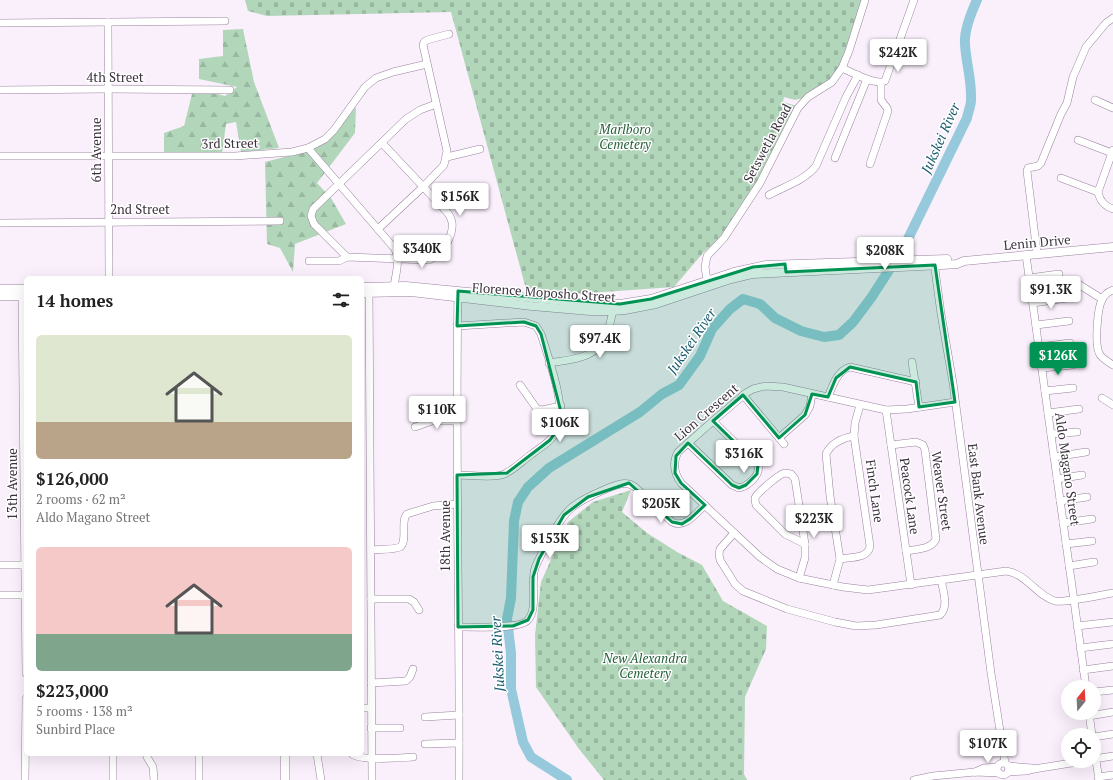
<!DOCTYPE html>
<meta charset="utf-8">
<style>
body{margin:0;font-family:"PT Serif",serif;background:#f6f6f6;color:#222;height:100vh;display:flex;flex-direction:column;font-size:15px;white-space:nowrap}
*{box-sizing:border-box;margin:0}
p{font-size:13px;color:#767676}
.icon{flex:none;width:22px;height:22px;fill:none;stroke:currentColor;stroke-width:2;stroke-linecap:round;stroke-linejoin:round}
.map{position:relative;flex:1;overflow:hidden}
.panel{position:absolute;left:24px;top:276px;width:340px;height:480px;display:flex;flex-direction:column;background:#fff;border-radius:6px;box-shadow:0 4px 16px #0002}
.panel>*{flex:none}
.needle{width:26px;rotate:18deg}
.tools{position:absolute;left:1061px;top:680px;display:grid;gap:8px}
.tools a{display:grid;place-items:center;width:40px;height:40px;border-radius:50%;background:#fff;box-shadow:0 4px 16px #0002;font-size:20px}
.price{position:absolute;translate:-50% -34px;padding:0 9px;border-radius:4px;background:#fff;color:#222;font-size:13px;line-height:26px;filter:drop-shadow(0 1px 2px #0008)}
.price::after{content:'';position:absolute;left:50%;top:24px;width:12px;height:9px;margin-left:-6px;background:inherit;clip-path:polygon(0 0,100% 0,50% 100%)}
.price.active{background:#009353;color:#fff}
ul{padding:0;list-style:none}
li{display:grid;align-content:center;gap:8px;height:212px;padding:0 12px}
li span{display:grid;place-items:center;height:124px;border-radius:6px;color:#555}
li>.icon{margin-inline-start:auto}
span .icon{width:72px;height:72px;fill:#fffc;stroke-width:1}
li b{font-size:17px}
h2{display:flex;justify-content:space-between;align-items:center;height:48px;padding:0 12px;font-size:17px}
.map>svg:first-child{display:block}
.forest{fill:url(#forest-firs)}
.cemetery{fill:url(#cemetery-stones)}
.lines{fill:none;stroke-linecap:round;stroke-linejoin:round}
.river{stroke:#96c9db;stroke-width:10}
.minor-casing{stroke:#99829d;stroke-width:8}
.tertiary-casing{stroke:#99829d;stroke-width:9}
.minor{stroke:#fff;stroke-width:7}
.tertiary{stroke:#fff;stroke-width:8}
.marked{fill:#009353;fill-opacity:0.2;stroke:#009353;stroke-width:3;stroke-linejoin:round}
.labels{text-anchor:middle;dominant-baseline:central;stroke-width:3;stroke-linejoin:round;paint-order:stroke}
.street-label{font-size:13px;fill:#3c323e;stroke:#fff}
.park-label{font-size:13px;font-style:italic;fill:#246038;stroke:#fff}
.water-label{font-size:14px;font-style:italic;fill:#1c5e71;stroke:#fff}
</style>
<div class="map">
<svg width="1113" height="780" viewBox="0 0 1113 780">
<defs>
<pattern id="forest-firs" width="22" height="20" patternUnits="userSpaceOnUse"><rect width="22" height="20" fill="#b2d6ba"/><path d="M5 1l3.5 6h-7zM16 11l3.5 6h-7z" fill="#9ab8a1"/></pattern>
<pattern id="cemetery-stones" width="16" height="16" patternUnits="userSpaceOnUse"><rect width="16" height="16" fill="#b2d6ba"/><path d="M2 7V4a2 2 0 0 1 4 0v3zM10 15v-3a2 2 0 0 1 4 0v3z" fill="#9ab8a1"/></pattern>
</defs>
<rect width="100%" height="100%" fill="#faf0fc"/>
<g class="forest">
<polygon points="243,29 254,82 279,148 241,152 236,122 226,124 222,154 164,155 164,133 184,126 192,94 218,94 225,96 237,87 199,79 199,59 223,56 223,30"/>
<polygon points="356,107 355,133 317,183 331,198 346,224 295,244 293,272 280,248 267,244 265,162 296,154 331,137"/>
</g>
<g class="cemetery">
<polygon points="245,0 864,0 845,59 833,80 804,98 795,100 784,97 783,102 797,106 769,164 724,235 703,253 674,287 546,296 540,295 533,288 526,289 451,12 267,16 248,11"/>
<polygon points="631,490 622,512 647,533 677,552 702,565 723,601 767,626 766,649 745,697 744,774 747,780 604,780 579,749 536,687 535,635 541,582 568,522 593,502"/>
</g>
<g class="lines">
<path class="river" d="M567 780 531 757 523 742 511 689V653L507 619 511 598 514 521 518 502 528 487 549 468 640 412 662 394 679 385 700 356 712 329 730 309 743 299 760 304 775 318 801 331 824 337 839 335 853 322 871 298 904 247 967 118C968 112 971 106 971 100 972 81 966 63 965 44 964 30 971 13 977 0"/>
<defs>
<g id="minor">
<polyline points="108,22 109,278"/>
<polyline points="0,23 225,21"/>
<path d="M842 68C851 72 876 86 885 81L914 0"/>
<polyline points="0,90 108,89 230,90"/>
<polyline points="1095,100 1113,108"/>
<polyline points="1078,140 1112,153"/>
<path d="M308 148 395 249C400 260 396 274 394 286"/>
<path d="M1113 150 1098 192C1100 201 1104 206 1113 209"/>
<polyline points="0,156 235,156 292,152 308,148 325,139 334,130 365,87 376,78 393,72 427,64"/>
<polyline points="447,157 480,149"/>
<polyline points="835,158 867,79"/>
<polyline points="870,164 888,111 887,108 881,100 881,83"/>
<polyline points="1061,178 1098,192"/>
<path d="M769 195C785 186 804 181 816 166L846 97 858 75"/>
<polyline points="0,223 280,221"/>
<polyline points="378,229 424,186 444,165 447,151 423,45 424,42 427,40 449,34"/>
<polyline points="1037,253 1027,171 1028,168 1038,166 1041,163 1061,114 1067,103 1073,77 1086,47 1106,23 1113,18"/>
<polyline points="1026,255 1086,687"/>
<polyline points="347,257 314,224 311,216 313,209 406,119 420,110 436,104"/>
<path d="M309 261H339L347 257 428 260C441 257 454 236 452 222 451 218 449 214 446 211L382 143"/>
<polyline points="934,262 941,314 953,383 991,673 1005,763"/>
<polyline points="1029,278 1059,274"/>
<polyline points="707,280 705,267 707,256 724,238 760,183 798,108 808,97 832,82 842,68 849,51 865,0"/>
<polyline points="1075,282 1102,299"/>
<polyline points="369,288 372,780"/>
<path d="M1113 290C1108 292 1104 295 1102 300 1097 309 1095 344 1099 353 1101 358 1108 362 1113 365"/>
<path d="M458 293C455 456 460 618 459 780"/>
<polyline points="22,296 26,673"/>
<polyline points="1033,303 1067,298"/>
<polyline points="1036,325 1069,321"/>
<polyline points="1039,347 1070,343"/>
<polyline points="912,362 919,407"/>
<path d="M549 363C572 359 599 359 607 333 610 326 611 318 613 311"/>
<polyline points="1042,368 1073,365"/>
<polyline points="520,385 537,409 542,410 561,406"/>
<polyline points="1045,391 1073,388"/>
<polyline points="743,395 779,438 805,415 810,406 812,394"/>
<path d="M828 397C833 385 837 371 850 367L916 382"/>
<polyline points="1102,398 1113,405"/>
<path d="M955 402 907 409 886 410 783 387 765 386 753 389 746 393 713 421 678 452C672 463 674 473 681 483L760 557 777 569 799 578 843 587 868 590 1006 571C1026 573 1037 596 1055 601 1065 603 1101 595 1113 593"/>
<polyline points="886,410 911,585"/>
<polyline points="1048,413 1079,409"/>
<polyline points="415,427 432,421 457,421"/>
<polyline points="1051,434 1077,432"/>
<polyline points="779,438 784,444"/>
<path d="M688 443 732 485 739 488C748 486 761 475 758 465L713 421"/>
<path d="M891 445 916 442 923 445 925 450 936 539C931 550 916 549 906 551"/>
<polyline points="1054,457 1086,452"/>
<path d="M785 473 791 474 795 479 805 544 785 534 756 505C755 502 755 501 755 498 757 493 779 474 785 473Z"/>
<path d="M457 475C468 475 492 478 502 475 513 471 523 460 532 454 541 447 552 441 557 431 568 410 548 357 541 334L536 326 524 322 457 326"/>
<polyline points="1057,479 1082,475"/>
<polyline points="1060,501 1087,497"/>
<polyline points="1063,523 1092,519"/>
<path d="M734 533 720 549 719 554 720 560 735 584 743 591 787 609 835 622 856 626 876 625 940 615C949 607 943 590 941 580"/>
<polyline points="1066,544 1092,541"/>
<path d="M371 550C378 549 394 550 400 547 408 542 400 521 407 514L433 506 457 504"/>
<path d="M840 559C851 557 868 559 870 546L854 436 855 423 860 405"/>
<polyline points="0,565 26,565"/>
<polyline points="1069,566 1094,562"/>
<polyline points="799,578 805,558 805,544"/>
<path d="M833 585 840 559 830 496 826 454C831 443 843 438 854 436"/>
<polyline points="0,595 26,595"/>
<polyline points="371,599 409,599 414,602 419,610"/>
<polyline points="1077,626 1113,622"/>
<path d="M458 627C472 627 518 629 527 621 539 610 530 583 535 568 539 558 544 549 549 540 566 508 573 503 606 489 616 485 626 480 635 487L672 522C685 529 696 513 705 505"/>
<polyline points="1080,648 1113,644"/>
<polyline points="1083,670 1113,666"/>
<polyline points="371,683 406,681 410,677 413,669"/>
<polyline points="1094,692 1113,690"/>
<polyline points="362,708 371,708"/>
<polyline points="1089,713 1092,735"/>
<polyline points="1089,716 1113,712"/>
<polyline points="425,717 459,715"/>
<polyline points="371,728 400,728"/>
<polyline points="1094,737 1113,734"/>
<polyline points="425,744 459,743"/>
<polyline points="1094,748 1099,780"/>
<polyline points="113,754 113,780"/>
<polyline points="199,754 199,780"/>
<polyline points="317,754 321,780"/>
<path d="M352 754C360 761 400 758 413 757"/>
<polyline points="147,757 153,767 154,780"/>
<polyline points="1094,759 1113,756"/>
<circle cx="1003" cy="769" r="6"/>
<polyline points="1008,766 1032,768"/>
<polyline points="975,772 984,768 997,767"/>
<polyline points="1008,772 1026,771 1034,769 1084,761"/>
<polyline points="1098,777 1113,775"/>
<polyline points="25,780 26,699"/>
<polyline points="914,780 933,776 975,772 999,773"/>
</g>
<g id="tertiary">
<polyline points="362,287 406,286 583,303 620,304 651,299 734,272 766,265 947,259"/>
<polyline points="0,289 26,289"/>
<polyline points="362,293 411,292 532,306 590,311 613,311 625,310 656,304 731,279 752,274 942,265 957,264 964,261 1113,247"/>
<polyline points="0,296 26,296"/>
<polyline points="285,754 285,780"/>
</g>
</defs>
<use href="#minor" class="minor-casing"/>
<use href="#tertiary" class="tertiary-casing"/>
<use href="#minor" class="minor"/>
<use href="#tertiary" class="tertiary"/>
</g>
<path class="marked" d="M785 264 786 272 935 265 955 402 919 407 916 382 850 367 836 378 828 397 812 394 805 415 779 438 743 395 713 421 758 465 757 474 746 485 739 488 732 485 688 443 676 456 675 473 681 483 705 505 690 519 682 524 672 522 629 483 588 497 564 515 539 559 533 577V610L528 620 513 626 458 627 457 475 507 473 550 440 557 430 561 412 541 334 536 326 524 322 457 326 458 291 620 304 651 299 753 267Z"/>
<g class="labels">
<g class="street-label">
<text x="115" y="77">4th Street</text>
<text transform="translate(230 143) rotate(-1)">3rd Street</text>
<text transform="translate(767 143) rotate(-62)">Setswetla Road</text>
<text transform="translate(96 150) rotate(-90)">6th Avenue</text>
<text x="140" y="209">2nd Street</text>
<text transform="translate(1037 242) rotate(-5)">Lenin Drive</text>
<text transform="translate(544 292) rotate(4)">Florence Moposho Street</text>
<text transform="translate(706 412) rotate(-41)">Lion Crescent</text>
<text transform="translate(1068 469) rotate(82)">Aldo Magano Street</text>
<text transform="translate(12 484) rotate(-90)">13th Avenue</text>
<text transform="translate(875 491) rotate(82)">Finch Lane</text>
<text transform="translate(942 491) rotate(82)">Weaver Street</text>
<text transform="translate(979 494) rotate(83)">East Bank Avenue</text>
<text transform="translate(910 496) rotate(82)">Peacock Lane</text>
<text transform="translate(445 536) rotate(-90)">18th Avenue</text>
</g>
<g class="park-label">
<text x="625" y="129">Marlboro<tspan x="625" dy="15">Cemetery</tspan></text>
<text x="645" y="658">New Alexandra<tspan x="645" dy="15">Cemetery</tspan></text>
</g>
<g class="water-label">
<text transform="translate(940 138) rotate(-66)">Jukskei River</text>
<text transform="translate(691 341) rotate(-56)">Jukskei River</text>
<text transform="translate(497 654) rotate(-93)">Jukskei River</text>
</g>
</g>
</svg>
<div class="tools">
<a><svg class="needle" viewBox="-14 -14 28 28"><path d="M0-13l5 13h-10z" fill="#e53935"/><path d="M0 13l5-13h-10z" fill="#767676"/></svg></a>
<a><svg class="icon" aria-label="locate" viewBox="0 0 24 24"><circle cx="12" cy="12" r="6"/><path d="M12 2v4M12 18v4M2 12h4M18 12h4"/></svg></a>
</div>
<b class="price" style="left:898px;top:73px">$242K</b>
<b class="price" style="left:460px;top:217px">$156K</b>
<b class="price" style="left:422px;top:269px">$340K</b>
<b class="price" style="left:885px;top:271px">$208K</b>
<b class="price" style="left:1051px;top:310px">$91.3K</b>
<b class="price" style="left:600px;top:359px">$97.4K</b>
<b class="price active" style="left:1058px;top:376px">$126K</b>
<b class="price" style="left:437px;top:430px">$110K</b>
<b class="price" style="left:560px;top:443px">$106K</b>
<b class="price" style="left:744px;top:474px">$316K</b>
<b class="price" style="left:661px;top:524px">$205K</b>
<b class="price" style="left:814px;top:539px">$223K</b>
<b class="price" style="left:550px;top:559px">$153K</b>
<b class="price" style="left:988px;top:764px">$107K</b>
<section class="panel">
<h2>14 homes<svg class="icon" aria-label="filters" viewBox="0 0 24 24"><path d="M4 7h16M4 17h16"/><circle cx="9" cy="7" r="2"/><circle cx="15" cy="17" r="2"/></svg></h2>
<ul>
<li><span style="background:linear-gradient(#dfe7d0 70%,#b9a48a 0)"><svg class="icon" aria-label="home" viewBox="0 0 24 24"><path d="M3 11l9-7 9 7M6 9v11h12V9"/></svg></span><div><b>$126,000</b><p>2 rooms · 62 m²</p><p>Aldo Magano Street</p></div></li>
<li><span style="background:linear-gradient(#f6c9c9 70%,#7fa58c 0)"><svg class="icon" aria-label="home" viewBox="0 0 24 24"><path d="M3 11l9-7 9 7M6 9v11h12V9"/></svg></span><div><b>$223,000</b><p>5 rooms · 138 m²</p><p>Sunbird Place</p></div></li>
</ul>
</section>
</div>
